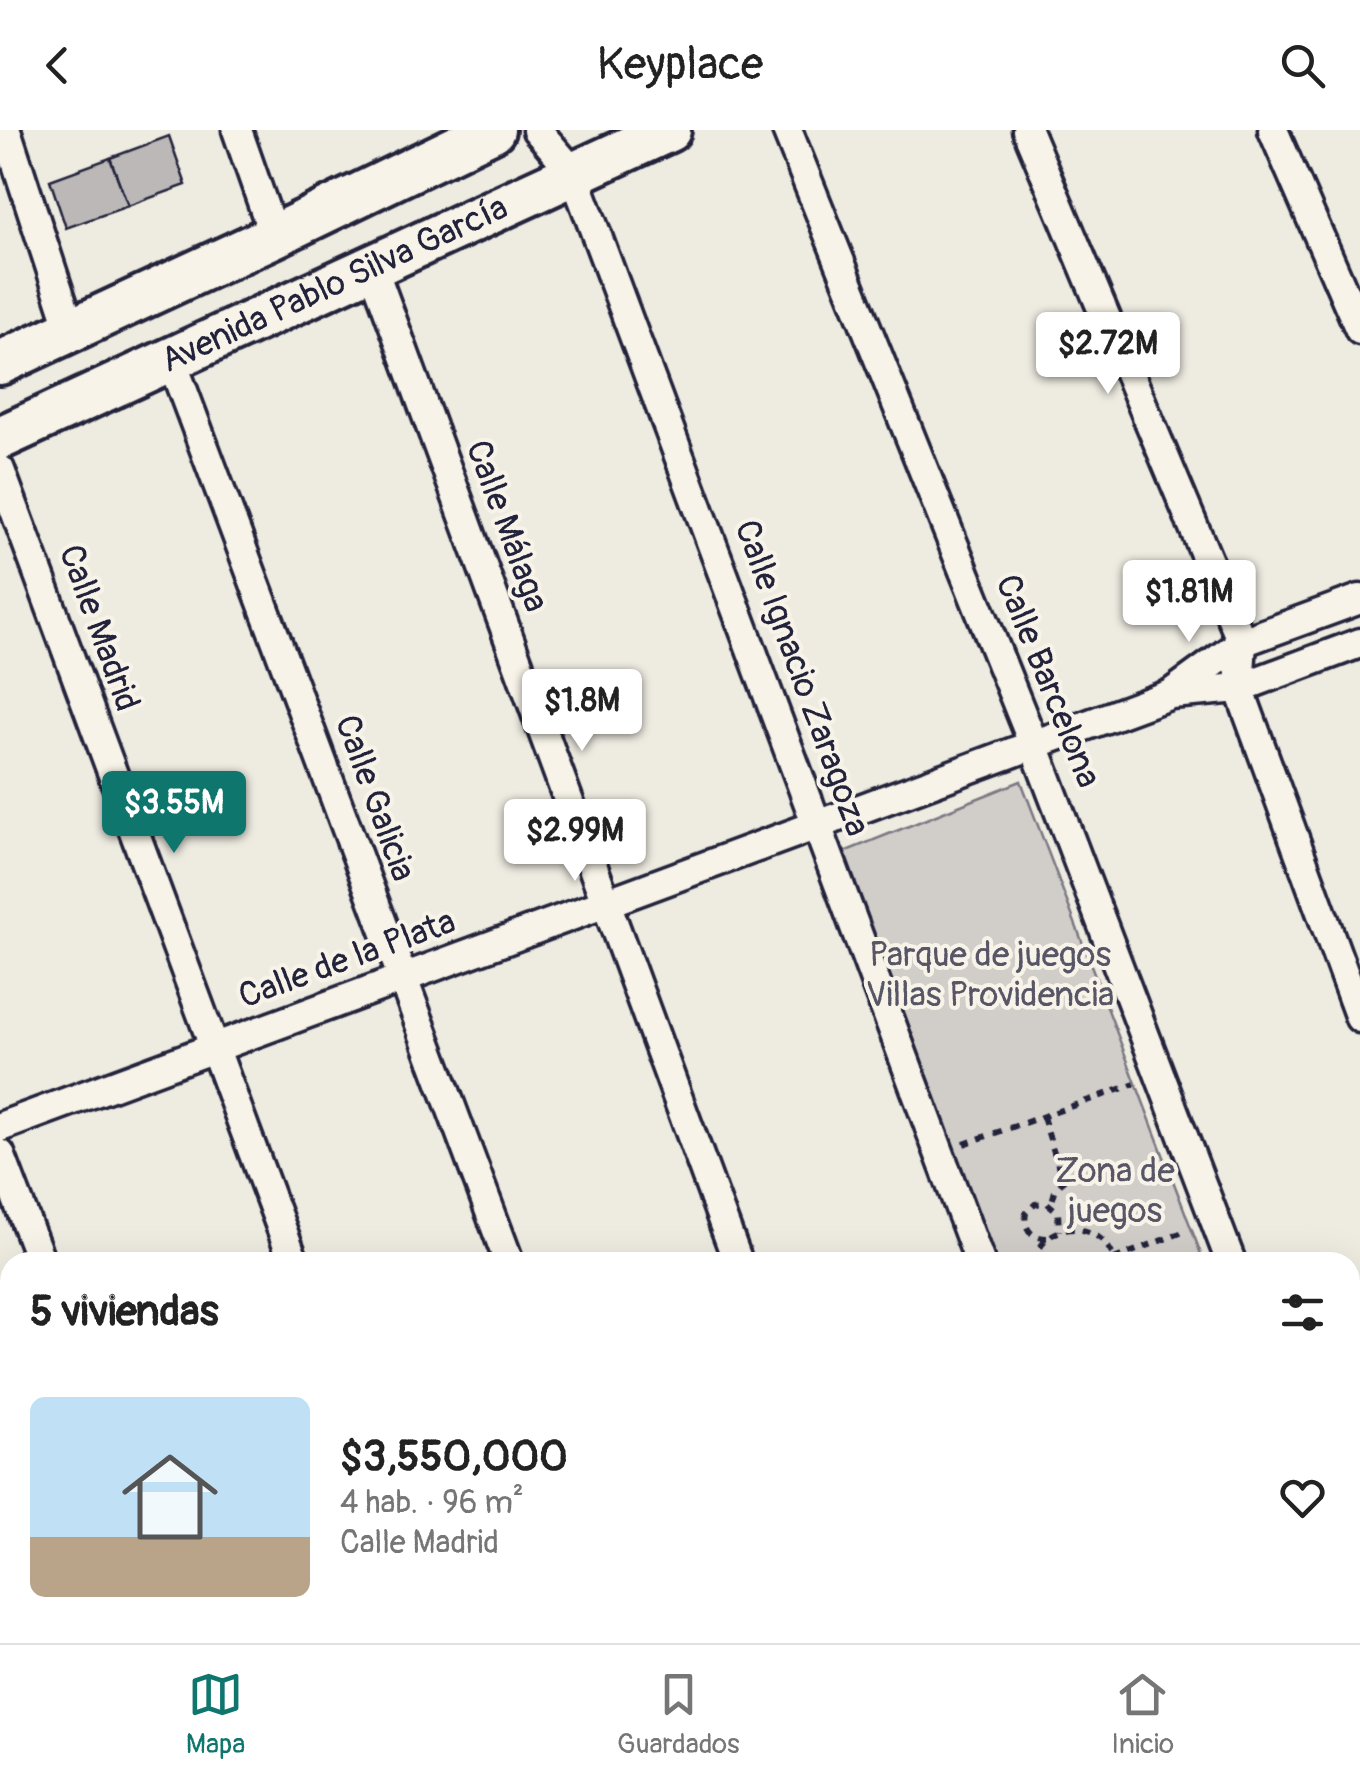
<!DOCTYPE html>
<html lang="es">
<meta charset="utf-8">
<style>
body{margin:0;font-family:Pangolin,sans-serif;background:#f6f6f6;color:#222;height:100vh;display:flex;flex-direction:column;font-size:38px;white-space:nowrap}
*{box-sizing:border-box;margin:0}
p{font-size:32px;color:#767676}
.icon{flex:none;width:55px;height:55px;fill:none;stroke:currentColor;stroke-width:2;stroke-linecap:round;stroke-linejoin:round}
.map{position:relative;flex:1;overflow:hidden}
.panel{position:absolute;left:0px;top:1122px;width:1360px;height:392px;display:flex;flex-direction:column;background:#fff;border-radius:30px 30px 0 0;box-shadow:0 10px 40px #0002}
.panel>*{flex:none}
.price{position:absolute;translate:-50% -85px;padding:0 22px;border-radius:10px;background:#fff;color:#222;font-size:32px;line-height:65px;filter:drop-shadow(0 2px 5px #0008)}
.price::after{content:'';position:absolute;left:50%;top:60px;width:30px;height:22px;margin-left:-15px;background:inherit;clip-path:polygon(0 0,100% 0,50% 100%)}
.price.current{background:#0f766e;color:#fff}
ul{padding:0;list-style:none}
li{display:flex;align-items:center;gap:30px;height:250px;padding:0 30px}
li+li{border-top:2px solid #e0e0e0}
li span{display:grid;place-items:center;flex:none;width:280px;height:200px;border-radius:15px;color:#555}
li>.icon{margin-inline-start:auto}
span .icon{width:120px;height:120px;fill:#fffc;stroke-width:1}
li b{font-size:42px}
h2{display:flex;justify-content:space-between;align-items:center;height:120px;padding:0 30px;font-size:42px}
header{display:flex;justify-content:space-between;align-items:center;height:130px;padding:0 30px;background:#fff;font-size:45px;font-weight:600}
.dock{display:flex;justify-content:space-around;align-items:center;height:140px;border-top:2px solid #e0e0e0;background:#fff;font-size:28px;color:#767676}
.dock a{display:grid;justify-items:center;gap:5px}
.dock .current{color:#0f766e}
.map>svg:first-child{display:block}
.green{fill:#d1cdc9;stroke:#7a7882;stroke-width:2.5}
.building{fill:#bbb8b7;stroke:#22223b;stroke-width:2.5}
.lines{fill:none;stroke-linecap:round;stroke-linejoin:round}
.street-casing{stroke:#22223b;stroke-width:35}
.primary-casing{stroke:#22223b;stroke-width:50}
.path{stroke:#22223b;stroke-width:6;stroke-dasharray:8 8;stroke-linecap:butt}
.street{stroke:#f7f3e8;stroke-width:28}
.primary{stroke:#f7f3e8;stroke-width:42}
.labels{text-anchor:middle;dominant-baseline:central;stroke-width:8;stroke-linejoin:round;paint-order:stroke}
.street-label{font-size:35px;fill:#22223b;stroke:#f7f3e8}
.park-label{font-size:35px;fill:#575566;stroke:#f7f3e8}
</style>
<header><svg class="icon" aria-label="back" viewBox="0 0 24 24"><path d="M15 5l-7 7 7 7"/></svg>Keyplace<svg class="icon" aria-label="search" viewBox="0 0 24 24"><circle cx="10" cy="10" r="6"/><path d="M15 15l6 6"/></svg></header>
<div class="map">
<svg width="1360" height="1513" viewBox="0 0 1360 1513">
<rect width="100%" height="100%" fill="#eeebe1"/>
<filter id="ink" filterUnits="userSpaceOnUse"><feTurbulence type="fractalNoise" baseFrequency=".01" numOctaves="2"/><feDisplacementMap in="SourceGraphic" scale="20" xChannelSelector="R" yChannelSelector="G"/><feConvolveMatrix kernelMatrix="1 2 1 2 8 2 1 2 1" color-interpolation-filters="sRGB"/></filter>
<g filter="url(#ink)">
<g class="green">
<polygon points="1021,651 1204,1132 995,1132 839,724"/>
<polygon points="1350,1502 1354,1513 1161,1513 1158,1505 1350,1505"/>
</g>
<g class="building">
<polygon points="169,6 186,55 128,76 110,28"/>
<polygon points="110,28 128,76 66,98 50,50"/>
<polygon points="1360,1302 1360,1387 1350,1390 1350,1306"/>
<polygon points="1360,1387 1360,1434 1350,1408 1350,1390"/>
</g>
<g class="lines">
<defs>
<g id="street">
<polyline points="6,0 71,200"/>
<polyline points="237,0 274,106"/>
<polyline points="537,0 573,42 980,1132"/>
<polyline points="787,0 1034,615 1231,1132"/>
<polyline points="1027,0 1242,512 1239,558 1360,888"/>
<polyline points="1273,0 1360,200"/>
<polyline points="372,136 738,1132"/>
<polyline points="171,229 509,1132"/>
<polyline points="0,340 294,1132"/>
<polyline points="1172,563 1242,512 1360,469"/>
<polyline points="0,997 1171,564 1239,558 1360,513"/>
<polyline points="0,1024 41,1132"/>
<polyline points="1350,1194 1360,1190"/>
<polyline points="1350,1451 1360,1477"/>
<polyline points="179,1505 182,1513"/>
<polyline points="432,1505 435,1513"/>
<polyline points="875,1505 878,1513"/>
<polyline points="1115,1505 1118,1513"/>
<polyline points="614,1513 632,1505"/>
</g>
<g id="primary">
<polyline points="0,233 274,106 493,0"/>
<path id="s1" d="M0 308 669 0"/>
</g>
</defs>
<use href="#street" class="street-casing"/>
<use href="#primary" class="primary-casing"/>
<g class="path">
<polyline points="1043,987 1063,1051 1055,1061 1051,1075"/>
<polyline points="964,1014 1135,954"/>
<path d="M1047 1108C1031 1108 1023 1098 1026 1083L1035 1074 1047 1073 1058 1082 1059 1101"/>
<polyline points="1114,1129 1188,1100"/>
<path d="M1034 1132C1045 1087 1103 1089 1115 1132"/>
</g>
<use href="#street" class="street"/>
<use href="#primary" class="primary"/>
</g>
</g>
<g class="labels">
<g class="street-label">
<text stroke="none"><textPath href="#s1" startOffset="368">Avenida Pablo Silva García</textPath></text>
<text transform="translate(507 396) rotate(70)">Calle Málaga</text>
<text transform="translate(99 498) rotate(70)">Calle Madrid</text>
<text transform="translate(802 548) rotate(70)">Calle Ignacio Zaragoza</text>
<text transform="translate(1048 551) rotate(68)">Calle Barcelona</text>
<text transform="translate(375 668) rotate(70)">Calle Galicia</text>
<text transform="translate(347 829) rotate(-20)">Calle de la Plata</text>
</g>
<g class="park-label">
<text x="990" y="825">Parque de juegos<tspan x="990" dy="40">Villas Providencia</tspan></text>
<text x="1115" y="1041">Zona de<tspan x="1115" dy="40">juegos</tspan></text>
</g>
</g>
</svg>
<b class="price" style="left:1108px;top:267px">$2.72M</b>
<b class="price" style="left:1189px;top:515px">$1.81M</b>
<b class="price" style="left:582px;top:624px">$1.8M</b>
<b class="price current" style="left:174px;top:726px">$3.55M</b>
<b class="price" style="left:575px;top:754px">$2.99M</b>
<section class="panel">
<h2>5 viviendas<svg class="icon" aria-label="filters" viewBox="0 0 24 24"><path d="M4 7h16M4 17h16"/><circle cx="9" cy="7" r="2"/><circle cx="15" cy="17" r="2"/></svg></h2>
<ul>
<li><span style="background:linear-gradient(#bfe0f5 70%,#b9a48a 0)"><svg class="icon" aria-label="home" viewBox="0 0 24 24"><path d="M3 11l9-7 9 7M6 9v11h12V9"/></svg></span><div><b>$3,550,000</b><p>4 hab. · 96 m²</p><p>Calle Madrid</p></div><svg class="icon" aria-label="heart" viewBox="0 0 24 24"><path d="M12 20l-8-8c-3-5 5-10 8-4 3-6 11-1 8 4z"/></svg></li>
</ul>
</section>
</div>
<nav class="dock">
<a class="current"><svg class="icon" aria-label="map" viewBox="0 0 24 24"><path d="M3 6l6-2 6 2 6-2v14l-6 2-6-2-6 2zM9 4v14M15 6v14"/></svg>Mapa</a>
<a><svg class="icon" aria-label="saved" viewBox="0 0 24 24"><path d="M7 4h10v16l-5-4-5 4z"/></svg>Guardados</a>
<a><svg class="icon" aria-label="home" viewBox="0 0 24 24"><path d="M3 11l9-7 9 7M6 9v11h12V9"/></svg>Inicio</a>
</nav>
